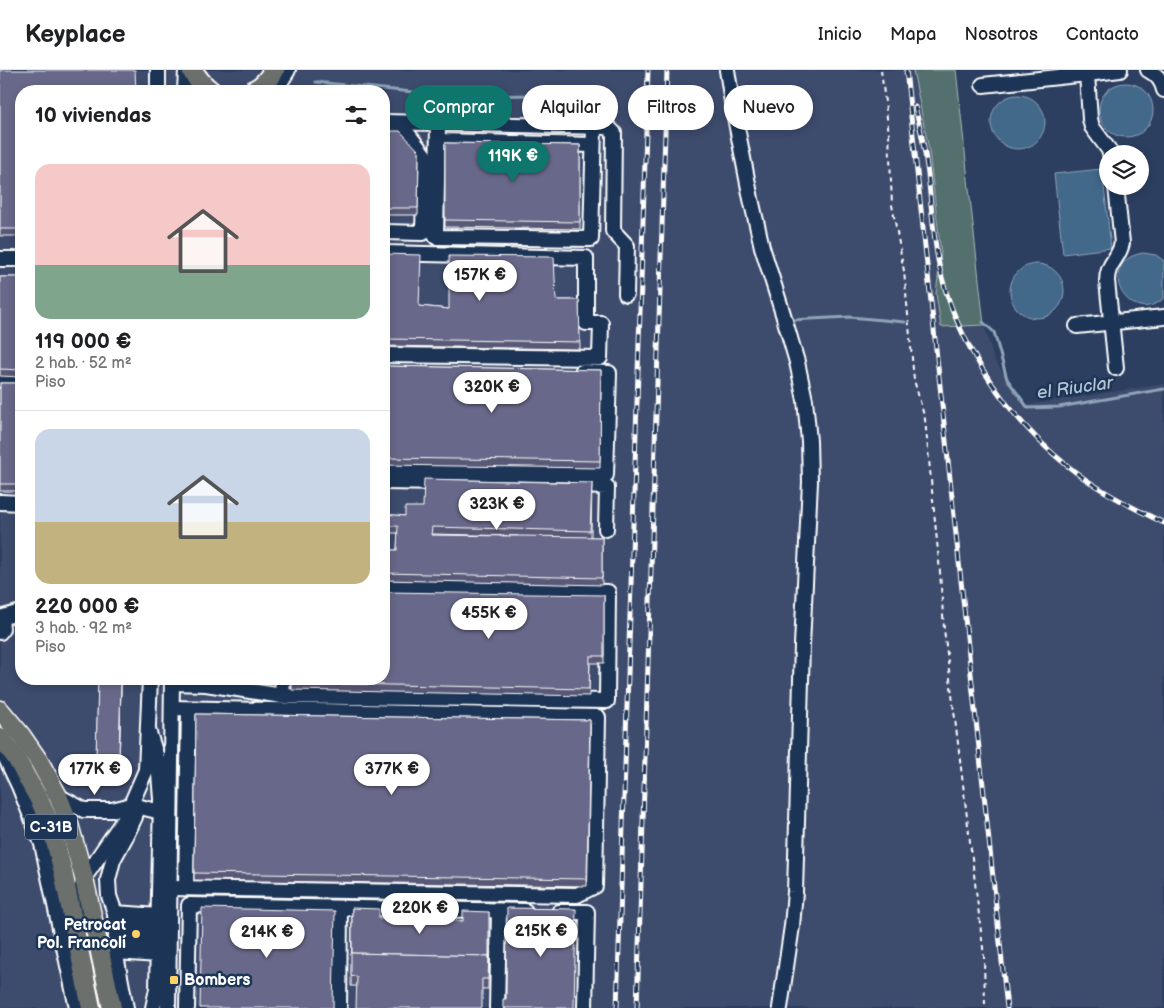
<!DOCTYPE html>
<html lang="es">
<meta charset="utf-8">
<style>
body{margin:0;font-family:"Balsamiq Sans",sans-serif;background:#f6f6f6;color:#202124;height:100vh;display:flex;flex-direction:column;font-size:19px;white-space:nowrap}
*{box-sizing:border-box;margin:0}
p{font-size:16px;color:#757577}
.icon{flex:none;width:28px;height:28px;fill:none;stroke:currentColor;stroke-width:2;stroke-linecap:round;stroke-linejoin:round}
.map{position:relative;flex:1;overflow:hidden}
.sheet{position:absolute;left:15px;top:15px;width:375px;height:600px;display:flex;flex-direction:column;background:#fff;border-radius:20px;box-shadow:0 2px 8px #0003}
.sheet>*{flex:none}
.banner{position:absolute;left:405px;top:15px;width:475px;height:45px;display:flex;gap:10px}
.buttons{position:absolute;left:1099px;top:75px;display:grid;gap:10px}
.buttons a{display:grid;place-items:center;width:50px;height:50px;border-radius:50%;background:#fff;box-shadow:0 2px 8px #0003;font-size:25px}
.price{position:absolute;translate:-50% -42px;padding:0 11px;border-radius:18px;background:#fff;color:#222;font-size:16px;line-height:32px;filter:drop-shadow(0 1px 2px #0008)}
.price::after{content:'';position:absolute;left:50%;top:30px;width:15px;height:11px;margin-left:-8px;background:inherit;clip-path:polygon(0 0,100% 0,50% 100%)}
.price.on{background:#0f766e;color:#fff}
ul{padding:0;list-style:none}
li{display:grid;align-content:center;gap:10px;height:265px;padding:0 20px}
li+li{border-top:1px solid #e0e0e0}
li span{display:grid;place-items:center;height:155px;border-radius:15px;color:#555}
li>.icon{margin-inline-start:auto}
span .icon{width:90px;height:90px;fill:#fffc;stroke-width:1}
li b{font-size:21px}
h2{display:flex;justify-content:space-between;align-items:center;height:60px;padding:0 20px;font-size:21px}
.chip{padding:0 18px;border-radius:22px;background:#fff;box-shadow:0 2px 8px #0003;font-size:18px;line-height:45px}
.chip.on{background:#0f766e;color:#fff}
header{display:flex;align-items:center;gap:30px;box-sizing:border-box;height:70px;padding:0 25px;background:#fff;border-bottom:1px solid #e0e0e0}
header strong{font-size:24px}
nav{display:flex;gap:28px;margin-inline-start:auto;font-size:18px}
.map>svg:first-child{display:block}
.built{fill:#3e4b6d;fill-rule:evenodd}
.green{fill:#53706e;stroke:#a9b8b6}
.water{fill:#42688a;stroke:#8ea4b9}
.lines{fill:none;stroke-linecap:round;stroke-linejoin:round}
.stream{stroke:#8ea4b9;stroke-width:3}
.minor-casing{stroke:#fff;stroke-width:18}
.major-casing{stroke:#fff;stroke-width:21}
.highway-casing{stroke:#fff;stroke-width:24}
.path{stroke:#fff;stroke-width:2;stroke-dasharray:5 4;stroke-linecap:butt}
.minor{stroke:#1d3557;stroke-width:14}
.major{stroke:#6c706d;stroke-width:18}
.highway{stroke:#6c706d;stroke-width:20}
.rail-casing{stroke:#fff;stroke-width:5}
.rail{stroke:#1d3557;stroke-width:3;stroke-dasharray:9;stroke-linecap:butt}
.wall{fill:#595977;stroke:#fff;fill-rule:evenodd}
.shaded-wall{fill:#494861;stroke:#fff}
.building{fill:#68678a;stroke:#fff}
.poi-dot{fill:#ffd166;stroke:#1d3557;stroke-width:2}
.labels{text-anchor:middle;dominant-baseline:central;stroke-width:5;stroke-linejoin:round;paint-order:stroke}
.shield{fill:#1d3557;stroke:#bbc2cd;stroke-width:1}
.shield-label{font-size:15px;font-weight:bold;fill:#fff}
.poi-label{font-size:16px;font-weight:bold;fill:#fff;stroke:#1d3557;text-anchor:end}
.water-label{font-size:18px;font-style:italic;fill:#b3c3d0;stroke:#1d3557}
</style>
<header>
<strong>Keyplace</strong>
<nav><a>Inicio</a><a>Mapa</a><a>Nosotros</a><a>Contacto</a></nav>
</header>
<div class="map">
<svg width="1164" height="938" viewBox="0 0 1164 938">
<rect width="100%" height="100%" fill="#2c3f61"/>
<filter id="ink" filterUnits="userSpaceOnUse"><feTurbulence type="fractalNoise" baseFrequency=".02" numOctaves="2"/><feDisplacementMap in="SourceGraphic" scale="10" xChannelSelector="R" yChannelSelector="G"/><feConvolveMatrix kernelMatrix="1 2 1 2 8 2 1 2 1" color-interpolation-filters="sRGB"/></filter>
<g filter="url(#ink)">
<path class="built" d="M0 0H913L929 80 941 184 936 223 941 257 984 255 994 290 1027 335 1164 314V938H0ZM21 21H384V609H21Z"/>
<polygon class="green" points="913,0 956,0 984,255 941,257 936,223 941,184 929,80"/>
<g class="water">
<circle cx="1126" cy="40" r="27"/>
<circle cx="1018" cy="52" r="27"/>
<polygon points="1102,99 1111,178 1063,184 1054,104"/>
<path d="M1143 183 1156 185 1164 191V228C1128 260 1093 191 1143 183Z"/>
<circle cx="1037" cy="221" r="27"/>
</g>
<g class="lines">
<g class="stream">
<polyline points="316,12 451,26 538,25 592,29"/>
<polyline points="791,250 850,247 905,252"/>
<polyline points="983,252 994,262 1007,309 1028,338 1059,337 1164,319"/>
</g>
<defs>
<g id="minor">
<polyline points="727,0 732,32 751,129 762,177 783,244 797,292 805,330 809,371 810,412 802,575 795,822 792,856 780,938"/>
<path d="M1148 0C1156 4 1162 11 1164 20"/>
<polyline points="983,15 1087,4"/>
<polyline points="158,21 158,0"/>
<polyline points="185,21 186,0"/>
<polyline points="273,21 280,13 288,0"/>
<polyline points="384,52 608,57 614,63 613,161 627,176 626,224"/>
<polyline points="438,54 436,167 591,169 594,57"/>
<polyline points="384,63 408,64 425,86 423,163 384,162"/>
<polyline points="438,71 593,75"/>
<polyline points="1110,84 1109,80 1092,57 1090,49 1087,4 1120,0"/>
<polyline points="384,183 586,188 586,253 601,253 600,288 384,285"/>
<polyline points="0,189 21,189"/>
<polyline points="1077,256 1164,247"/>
<path d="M1116 298 1107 211C1107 193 1119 189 1122 173L1116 116"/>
<polyline points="0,310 21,310"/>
<polyline points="384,401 606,405 609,303 582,302"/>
<polyline points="384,412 443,413"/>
<polyline points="574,416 607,417 606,459"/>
<polyline points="0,432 21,433"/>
<polyline points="0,548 21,542"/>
<polyline points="0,562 2,559 1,548"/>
<polyline points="172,613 206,614 282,626 607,631 608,522 384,517"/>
<polyline points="282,626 283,609"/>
<polyline points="148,660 158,691 161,729 157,919 153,938"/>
<polyline points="0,676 19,716 42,774 77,938"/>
<polyline points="58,726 84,740 112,740 132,735 161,742 167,747"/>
<polyline points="170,818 577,825 595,816 598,647 172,638"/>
<polyline points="186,818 189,639"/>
<polyline points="559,842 587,842 585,938"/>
<polyline points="115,843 159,846"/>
<polyline points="75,849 77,836 84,808 125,748 146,700 150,609"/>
<polyline points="115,856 159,859"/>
<polyline points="116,869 159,872"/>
<polyline points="116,882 158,885"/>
<polyline points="126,938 117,891 115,843 109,826 108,810 113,790 125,768 135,747 134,743"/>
<polyline points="168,938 172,609"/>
<polyline points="187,938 189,835 525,841"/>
<polyline points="339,938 340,838"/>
<polyline points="497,938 499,841"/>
</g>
<g id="major">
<polyline points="0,640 21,665 39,691 58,726 69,754 84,808 112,938"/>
<polyline points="0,667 16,688 27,708 40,731 52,759 63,802 91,938"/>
</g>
<g id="highway">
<path d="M192 0C197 9 202 15 210 21"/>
<path d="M254 21C263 17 270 8 274 0"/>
</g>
</defs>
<use href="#minor" class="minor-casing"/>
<use href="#major" class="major-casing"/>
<use href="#highway" class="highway-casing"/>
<polyline class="path" points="881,0 889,64 892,135 904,201 914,310 925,349 940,502 944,559 984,886 985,938"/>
<use href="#minor" class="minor"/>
<use href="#major" class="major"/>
<use href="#highway" class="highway"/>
<defs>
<g id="rail">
<polyline points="906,0 1007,938"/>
<path d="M915 37C921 59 925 81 928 104 931 132 933 162 938 190 954 274 1015 360 1085 409 1110 426 1137 440 1164 453"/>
<polyline points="617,938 648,0"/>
<polyline points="637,938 667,0"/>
</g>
</defs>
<use href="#rail" class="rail-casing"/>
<use href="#rail" class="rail"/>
</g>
<g class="wall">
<polygon points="0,0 21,21 21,166 0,166"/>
<polygon points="384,61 419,81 418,145 384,145"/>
<polygon points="445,73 580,75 580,159 445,157"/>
<polygon points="384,184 419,236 449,239 556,230 579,230 580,279 384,276"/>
<polygon points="0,207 21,207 21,307 0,306"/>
<polygon points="384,296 601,300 600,398 384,395"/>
<rect x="0" y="313" width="21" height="108"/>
<path d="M592 413 591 467H602V515L384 510V480H397L398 463H384V444L405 446 423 437ZM432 464 518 466 432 465Z"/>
<polygon points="604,525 604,593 590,593 589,626 292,620 292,609"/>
<polygon points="98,609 124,609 124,611 121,615 119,698 96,698"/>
<polygon points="196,644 590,650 587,816 194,810"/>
<polygon points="352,838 379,849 463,851 489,842 488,919 351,916"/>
</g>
<polygon class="shaded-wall" points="121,609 124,609 124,611 121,615 119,698"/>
<g class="building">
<polygon points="0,0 135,0 136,21 21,21 21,159 0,159"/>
<polygon points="384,61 400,61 419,81 418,138 384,138"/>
<polygon points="445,73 580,75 580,152 445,150"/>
<polygon points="384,184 421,185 419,236 449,239 449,186 554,187 556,230 579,230 580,272 384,269"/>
<polygon points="0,207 21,207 21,300 0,299"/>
<polygon points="384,296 601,300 600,391 384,388"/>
<rect x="0" y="313" width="21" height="101"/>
<polygon points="424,409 592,413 590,461 432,457 431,465 602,467 602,508 384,503 384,480 397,480 398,456 384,456 384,444 405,446 405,437 423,437"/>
<polygon points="384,522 604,525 604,586 590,586 589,619 292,613 292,609 384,609"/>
<polygon points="98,609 121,609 119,689 96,689"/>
<polygon points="196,644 590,650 587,809 194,803"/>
<polygon points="202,838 335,841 333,938 200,938"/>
<polygon points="352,838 379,839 379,849 407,850 463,851 463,841 489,842 489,889 489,886 352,883"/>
<polygon points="507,838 576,839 574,938 503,938 503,929 506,929"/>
<polygon points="351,883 489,886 488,909 482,909 482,938 356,938 357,907 351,906"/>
</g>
</g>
<g class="poi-dot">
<circle cx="136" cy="864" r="5"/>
<rect x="169" y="905" width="10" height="10" rx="2.5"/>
</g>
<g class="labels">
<rect class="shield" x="25" y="744.5" width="52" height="25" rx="4"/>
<g class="shield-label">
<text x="51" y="757">C-31B</text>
</g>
<g class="poi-label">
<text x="126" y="855">Petrocat<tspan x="126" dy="18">Pol. Francolí</tspan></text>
<text x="184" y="910" text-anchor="start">Bombers</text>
</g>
<g class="water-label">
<text transform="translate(1075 318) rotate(-8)">el Riuclar</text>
</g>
</g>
</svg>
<div class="buttons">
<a><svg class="icon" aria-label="layers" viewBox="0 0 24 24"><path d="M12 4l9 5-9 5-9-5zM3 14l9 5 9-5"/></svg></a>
</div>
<b class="price on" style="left:513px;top:113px">119K €</b>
<b class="price" style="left:480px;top:232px">157K €</b>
<b class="price" style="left:492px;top:344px">320K €</b>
<b class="price" style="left:497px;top:461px">323K €</b>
<b class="price" style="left:489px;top:570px">455K €</b>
<b class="price" style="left:95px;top:726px">177K €</b>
<b class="price" style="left:392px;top:726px">377K €</b>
<b class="price" style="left:420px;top:865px">220K €</b>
<b class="price" style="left:541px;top:888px">215K €</b>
<b class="price" style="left:267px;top:889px">214K €</b>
<div class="banner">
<a class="chip on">Comprar</a>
<a class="chip">Alquilar</a>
<a class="chip">Filtros</a>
<a class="chip">Nuevo</a>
</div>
<section class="sheet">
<h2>10 viviendas<svg class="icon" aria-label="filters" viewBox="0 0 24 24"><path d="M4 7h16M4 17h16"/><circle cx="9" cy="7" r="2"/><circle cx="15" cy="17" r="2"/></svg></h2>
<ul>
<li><span style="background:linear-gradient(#f6c9c9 65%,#7fa58c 0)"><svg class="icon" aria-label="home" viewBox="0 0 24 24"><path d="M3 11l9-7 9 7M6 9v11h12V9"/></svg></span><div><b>119 000 €</b><p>2 hab. · 52 m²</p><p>Piso</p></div></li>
<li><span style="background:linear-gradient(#c9d6e8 60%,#c2b280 0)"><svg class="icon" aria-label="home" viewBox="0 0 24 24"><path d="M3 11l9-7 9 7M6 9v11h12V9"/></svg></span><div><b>220 000 €</b><p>3 hab. · 92 m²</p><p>Piso</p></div></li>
</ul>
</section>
</div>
